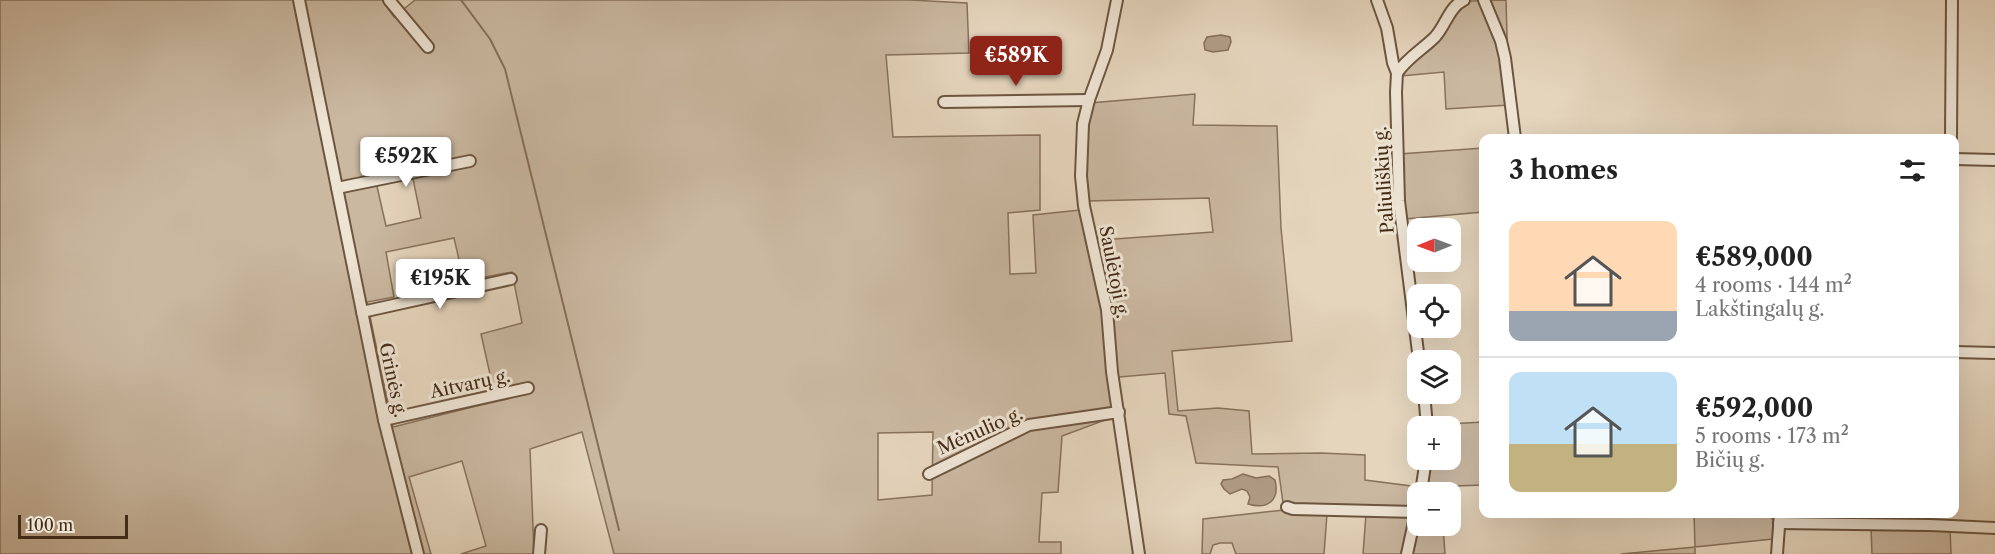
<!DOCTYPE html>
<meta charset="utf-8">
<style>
body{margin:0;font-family:"Libre Caslon Text",serif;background:#f2f2f2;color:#222;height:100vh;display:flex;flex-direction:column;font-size:22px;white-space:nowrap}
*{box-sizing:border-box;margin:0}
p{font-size:20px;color:#767676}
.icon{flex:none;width:33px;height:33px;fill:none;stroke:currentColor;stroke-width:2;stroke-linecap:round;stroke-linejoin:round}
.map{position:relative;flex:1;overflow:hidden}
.drawer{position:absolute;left:1479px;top:134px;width:480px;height:384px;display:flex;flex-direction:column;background:#fff;border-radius:12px;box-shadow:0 6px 24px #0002}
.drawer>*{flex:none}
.needle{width:39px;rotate:269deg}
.fabs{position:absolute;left:1407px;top:218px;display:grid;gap:12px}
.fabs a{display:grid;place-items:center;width:54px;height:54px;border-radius:12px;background:#fff;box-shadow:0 6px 24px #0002;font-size:30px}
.scale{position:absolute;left:18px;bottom:15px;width:110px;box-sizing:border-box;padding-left:6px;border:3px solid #452c17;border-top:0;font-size:16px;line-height:21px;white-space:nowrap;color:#452c17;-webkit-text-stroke:4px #eee4d4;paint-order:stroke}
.price{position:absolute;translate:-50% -51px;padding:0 14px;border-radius:6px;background:#fff;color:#222;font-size:20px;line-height:39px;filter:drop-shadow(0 2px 3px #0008)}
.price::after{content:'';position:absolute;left:50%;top:36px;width:18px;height:14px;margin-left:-9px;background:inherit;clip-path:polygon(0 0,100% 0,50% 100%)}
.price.selected{background:#8f2418;color:#fff}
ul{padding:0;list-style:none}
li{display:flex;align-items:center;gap:18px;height:150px;padding:0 30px}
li+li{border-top:2px solid #e0e0e0}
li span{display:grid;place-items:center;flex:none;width:168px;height:120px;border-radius:12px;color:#555}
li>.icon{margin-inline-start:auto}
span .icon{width:72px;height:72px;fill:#fffc;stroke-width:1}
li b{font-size:26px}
h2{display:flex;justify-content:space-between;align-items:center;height:72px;padding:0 30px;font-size:26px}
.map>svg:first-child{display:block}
.green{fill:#cab8a1;stroke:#88725c;stroke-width:1.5;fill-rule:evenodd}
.water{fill:#af9c85;stroke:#856f59;stroke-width:1.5}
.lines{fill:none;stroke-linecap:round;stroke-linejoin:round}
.stream{stroke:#856f59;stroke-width:2}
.minor-casing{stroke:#6d5640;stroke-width:14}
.minor{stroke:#eee4d4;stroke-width:10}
.labels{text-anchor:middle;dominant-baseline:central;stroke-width:6;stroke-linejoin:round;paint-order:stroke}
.street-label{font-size:18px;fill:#452c17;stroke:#eee4d4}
</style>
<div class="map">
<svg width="1995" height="554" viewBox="0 0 1995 554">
<rect width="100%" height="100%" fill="#e5d5bd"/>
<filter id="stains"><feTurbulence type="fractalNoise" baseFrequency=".00333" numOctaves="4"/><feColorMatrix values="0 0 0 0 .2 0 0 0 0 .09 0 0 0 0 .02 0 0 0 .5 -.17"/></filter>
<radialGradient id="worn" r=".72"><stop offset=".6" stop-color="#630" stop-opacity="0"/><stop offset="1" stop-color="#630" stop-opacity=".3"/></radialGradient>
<g class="green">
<path d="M0 0H382L394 17 415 0H910L967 3 969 53 886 55 893 137 1040 135V210L1008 213 1010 274 1036 273 1033 215 1080 210 1086 241 1213 232 1209 198 1087 201 1084 156 1090 103 1195 94 1193 125 1277 126 1281 228 1292 341 1172 351 1178 411 1218 408 1249 411 1252 454 1321 453 1365 455V480L1419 487 1401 554H1363L1366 514H1327L1324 554H1236L1232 543H1220L1213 545 1210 554H1202L1203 519 1284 510 1278 467 1196 463 1186 416 1169 414 1165 373 1108 378 1113 417 1062 436 1058 492 1042 493 1039 542H1061V554H614L582 432 530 449 534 554H461L486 546 462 461 409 477 431 554H0ZM412 174 421 218 386 226 376 182ZM454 238 464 281 512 272 522 323 481 334 496 401 393 427 367 302 394 297 386 252ZM933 432 932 495 878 500V433Z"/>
<polygon points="1506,0 1509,105 1446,109 1444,72 1400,76 1460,5 1471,1"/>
<polygon points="1483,148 1483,212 1405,219 1399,154"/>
<polygon points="1483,422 1483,485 1428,487 1428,492 1424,492 1429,459 1450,459 1450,426 1430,425"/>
<polygon points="1694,513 1769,514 1775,523 1773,539 1695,547 1695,554 1621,554 1695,547"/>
<polygon points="1418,525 1443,525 1445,554 1410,554"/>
<polygon points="1871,527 1950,528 1951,554 1872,554"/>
</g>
<g class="water">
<polygon points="1221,35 1230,37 1231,42 1228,50 1213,52 1205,50 1204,43 1207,37"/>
<path d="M1243 474 1256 478 1269 476 1275 480C1280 500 1268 510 1248 504L1250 497 1247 491 1242 489 1230 494 1224 489 1221 484 1223 480 1232 479Z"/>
</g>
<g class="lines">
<polyline class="stream" points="461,0 490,39 505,69 619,530"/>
<defs>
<g id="minor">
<polyline points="299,0 384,420 418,554"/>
<polyline points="389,0 428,47"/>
<polyline points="1117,0 1107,50 1089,100 1083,124 1081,176 1084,206 1107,310 1112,372 1139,554"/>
<polyline points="1377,0 1387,28 1393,63 1397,73 1396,92 1399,201 1419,360"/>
<polyline points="1484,0 1501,41 1505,58 1515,138"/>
<path d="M1397 73C1407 58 1423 49 1435 37 1446 25 1449 7 1464 0"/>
<polyline points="944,102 1089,100"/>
<polyline points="1951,138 1952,0"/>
<polyline points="1954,159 1995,160"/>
<polyline points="337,188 470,161"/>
<polyline points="362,312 511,279"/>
<polyline points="1954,352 1995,353"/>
<polyline points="1424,393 1427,426"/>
<polyline points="384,420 528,388"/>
<polyline points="929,474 1029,425 1119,412"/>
<polyline points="1421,492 1426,459"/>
<polyline points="1287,507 1293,509 1416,512"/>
<polyline points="1779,523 1930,525 1995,528"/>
<polyline points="539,554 541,530"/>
<polyline points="1407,554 1417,508"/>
<polyline points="1777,554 1780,513"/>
</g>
</defs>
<use href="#minor" class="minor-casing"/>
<use href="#minor" class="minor"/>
</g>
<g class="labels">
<g class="street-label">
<text transform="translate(1384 180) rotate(-94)">Paliuliškių g.</text>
<text transform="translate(1114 272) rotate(79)">Saulėtoji g.</text>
<text transform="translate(393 380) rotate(78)">Grinės g.</text>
<text transform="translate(470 384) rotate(-12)">Aitvarų g.</text>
<text transform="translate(980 431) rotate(-24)">Mėnulio g.</text>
</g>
</g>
<rect width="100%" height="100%" filter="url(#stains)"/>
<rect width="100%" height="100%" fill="url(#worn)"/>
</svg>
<div class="fabs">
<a><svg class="needle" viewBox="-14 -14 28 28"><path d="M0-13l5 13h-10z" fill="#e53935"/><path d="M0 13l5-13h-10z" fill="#767676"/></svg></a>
<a><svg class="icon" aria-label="locate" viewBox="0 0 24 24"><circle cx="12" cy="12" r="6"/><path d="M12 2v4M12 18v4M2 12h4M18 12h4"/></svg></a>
<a><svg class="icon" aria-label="layers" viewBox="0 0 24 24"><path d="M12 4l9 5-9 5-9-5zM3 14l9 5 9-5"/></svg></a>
<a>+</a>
<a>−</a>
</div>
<div class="scale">100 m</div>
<b class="price selected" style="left:1016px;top:87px">€589K</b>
<b class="price" style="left:406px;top:188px">€592K</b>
<b class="price" style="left:440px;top:310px">€195K</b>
<section class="drawer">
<h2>3 homes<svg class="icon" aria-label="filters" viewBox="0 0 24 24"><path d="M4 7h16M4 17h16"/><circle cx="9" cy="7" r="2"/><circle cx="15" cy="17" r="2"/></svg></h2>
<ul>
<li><span style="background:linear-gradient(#ffd9b3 75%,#9aa5b1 0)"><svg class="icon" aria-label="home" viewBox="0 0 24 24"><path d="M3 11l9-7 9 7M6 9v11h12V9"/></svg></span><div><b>€589,000</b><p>4 rooms · 144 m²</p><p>Lakštingalų g.</p></div></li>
<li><span style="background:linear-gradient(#bfe0f5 60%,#c2b280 0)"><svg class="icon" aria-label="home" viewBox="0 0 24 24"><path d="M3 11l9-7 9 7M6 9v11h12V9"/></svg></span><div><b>€592,000</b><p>5 rooms · 173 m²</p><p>Bičių g.</p></div></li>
</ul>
</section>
</div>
